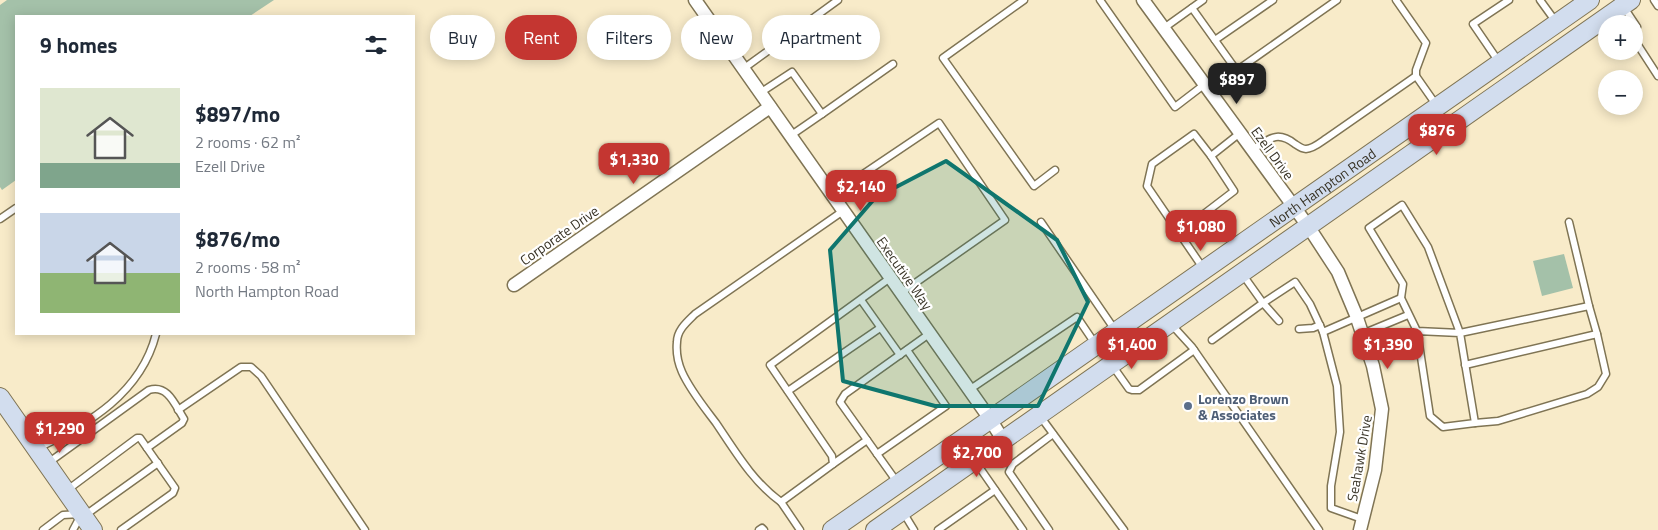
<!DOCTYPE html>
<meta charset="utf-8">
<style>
body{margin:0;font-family:"Titillium Web",sans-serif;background:#f6f6f7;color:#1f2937;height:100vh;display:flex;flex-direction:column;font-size:19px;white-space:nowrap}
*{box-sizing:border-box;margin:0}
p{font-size:16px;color:#747a83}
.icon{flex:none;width:28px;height:28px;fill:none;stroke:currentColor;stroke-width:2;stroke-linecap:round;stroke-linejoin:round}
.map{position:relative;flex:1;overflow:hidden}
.panel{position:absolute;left:15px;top:15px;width:400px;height:320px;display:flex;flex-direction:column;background:#fff;border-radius:0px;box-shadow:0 2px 12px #0003}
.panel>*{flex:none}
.banner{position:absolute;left:430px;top:15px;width:475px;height:45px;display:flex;gap:10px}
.buttons{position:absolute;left:1598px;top:15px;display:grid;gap:10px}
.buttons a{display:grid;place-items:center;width:45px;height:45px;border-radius:50%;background:#fff;box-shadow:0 2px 12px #0003;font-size:25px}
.price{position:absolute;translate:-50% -42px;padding:0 11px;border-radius:10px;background:#c43631;color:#fff;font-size:16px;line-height:32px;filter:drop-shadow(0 1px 2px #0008)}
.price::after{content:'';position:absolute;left:50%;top:30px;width:15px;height:11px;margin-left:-8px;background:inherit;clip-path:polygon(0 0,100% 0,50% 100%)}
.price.current{background:#222;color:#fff}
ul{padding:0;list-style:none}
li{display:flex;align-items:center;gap:15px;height:125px;padding:0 25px}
li span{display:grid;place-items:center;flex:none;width:140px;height:100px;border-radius:0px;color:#555}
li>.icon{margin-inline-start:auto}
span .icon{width:60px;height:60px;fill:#fffc;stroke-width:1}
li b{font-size:21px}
h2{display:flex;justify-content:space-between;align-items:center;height:60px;padding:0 25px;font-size:21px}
.pill{padding:0 18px;border-radius:22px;background:#fff;box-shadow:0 2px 12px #0003;font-size:18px;line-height:45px}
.pill.current{background:#c43631;color:#fff}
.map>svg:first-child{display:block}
.green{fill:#a4c1a9}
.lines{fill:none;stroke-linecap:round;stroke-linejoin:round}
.service-casing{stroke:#7f7454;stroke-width:9}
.minor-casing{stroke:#7f7454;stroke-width:15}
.secondary-casing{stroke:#7f7454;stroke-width:20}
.service{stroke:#fff;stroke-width:6}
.minor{stroke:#fff;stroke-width:12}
.secondary{stroke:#d2ddee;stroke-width:18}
.marked{fill:#0f766e;fill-opacity:0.2;stroke:#0f766e;stroke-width:4;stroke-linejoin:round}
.service-dot{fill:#5c6f8a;stroke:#fff;stroke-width:2}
.labels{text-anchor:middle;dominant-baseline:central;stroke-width:4.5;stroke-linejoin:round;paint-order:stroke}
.street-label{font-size:14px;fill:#383326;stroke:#fff}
.service-label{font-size:14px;font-weight:bold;fill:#4e5e75;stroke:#fff;text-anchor:start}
</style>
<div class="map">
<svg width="1658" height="530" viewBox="0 0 1658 530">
<rect width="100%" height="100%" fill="#f8ebc9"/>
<g class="green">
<polygon points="7,0 274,0 250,16 16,16 16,180 2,190 0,187 0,5"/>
<polygon points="1564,254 1573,288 1542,296 1533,261"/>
</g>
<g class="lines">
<defs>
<g id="service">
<polyline points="1024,0 943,58 1034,186 1055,170"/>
<polyline points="1100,0 1175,107 1205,84"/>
<polyline points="1396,0 1426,43 1416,70 1416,76 1437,106"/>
<polyline points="1540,0 1556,22"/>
<polyline points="1654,0 1658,6"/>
<polyline points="1623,6 1637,27 1634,31"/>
<polyline points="1192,8 1237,71"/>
<polyline points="1164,28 1203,0"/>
<polyline points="1634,39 1658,76"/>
<polyline points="1215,40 1273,0"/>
<polyline points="1499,62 1473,24 1509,0"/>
<polyline points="743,69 838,0"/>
<polyline points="1209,90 1337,0"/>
<polyline points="760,93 792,72 822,114 790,136"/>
<polyline points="822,114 893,64"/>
<path d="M1252 150C1269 139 1277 130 1295 144 1298 146 1302 149 1306 149 1313 149 1321 142 1327 138L1416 76"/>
<polyline points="832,195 939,123 1005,220 901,293"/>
<polyline points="0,219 16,208"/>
<polyline points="1041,222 1115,330"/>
<polyline points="1179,233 1234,191 1211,156"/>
<polyline points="1203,268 1147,186 1152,164 1194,134 1211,156 1240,133"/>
<polyline points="1243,275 1263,303 1295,282 1310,304 1323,332 1401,298"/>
<polyline points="861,300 900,355"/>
<polyline points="1589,306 1597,334"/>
<polyline points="1171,324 1192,347 1319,530"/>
<polyline points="1299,329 1313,328 1320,325"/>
<polyline points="1417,331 1401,298 1403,284 1369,228 1402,205 1428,247 1460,333 1417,331 1430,416 1443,427 1475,423 1460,333 1589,306 1569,222"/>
<polyline points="1323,332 1337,386 1340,432 1331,486 1331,508 1362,519"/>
<polyline points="1362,334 1408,315"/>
<polyline points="1212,340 1263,303 1279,321"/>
<polyline points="1112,365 1129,389 1132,390 1139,390 1194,350"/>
<polyline points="1465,365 1597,334 1606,374 1598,387 1587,394 1498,421 1475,423"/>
<polyline points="969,390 1077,317 1096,345"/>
<polyline points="788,391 880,328"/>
<polyline points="178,410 241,367 251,367 261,376 365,530"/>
<polyline points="1040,416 1124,530"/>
<path d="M38 448C89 424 141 393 156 334"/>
<polyline points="877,454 946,406 907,350"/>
<polyline points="975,461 1023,530"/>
<path d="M48 463 149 390C168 384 175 405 184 419L182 423 147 448 175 488 173 493 121 530"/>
<polyline points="833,464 867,440"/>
<polyline points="897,482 840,402 845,394 929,334"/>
<polyline points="66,491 137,438 140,438 147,448"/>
<path d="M781 502C753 482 735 451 716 423 704 407 690 390 682 372 678 363 676 352 677 342 677 330 687 322 695 314L843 211"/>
<polyline points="903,512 914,530"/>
<polyline points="84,516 158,463"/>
<polyline points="43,530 63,515 80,514"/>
<polyline points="73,530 81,515"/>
<polyline points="759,530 762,528 764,530"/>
<polyline points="800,530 781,502 833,464 832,456 770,365 890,278"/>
<polyline points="938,530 995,490"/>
<polyline points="1049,530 1009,472 1013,464 1053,434"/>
</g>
<g id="minor">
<polyline points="695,0 990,419 1003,440"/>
<polyline points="1143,0 1308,226 1338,272 1356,315 1373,366 1382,409 1375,470 1360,530"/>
<polyline points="514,285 770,107"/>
</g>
<g id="secondary">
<polyline points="0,397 93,530"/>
<path id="s1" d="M832 530 1590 0"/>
<polyline points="875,530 1631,0"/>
</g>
</defs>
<use href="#service" class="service-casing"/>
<use href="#minor" class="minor-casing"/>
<use href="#secondary" class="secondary-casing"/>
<use href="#service" class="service"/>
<use href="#minor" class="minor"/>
<use href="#secondary" class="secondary"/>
</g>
<path class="marked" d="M946 161 1057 240 1088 302 1038 406H935L843 381 830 250 875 198Z"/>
<circle class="service-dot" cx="1188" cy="406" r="5"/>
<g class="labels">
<g class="street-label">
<text transform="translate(1273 153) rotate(54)">Ezell Drive</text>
<text stroke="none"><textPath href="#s1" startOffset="598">North Hampton Road</textPath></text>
<text transform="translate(559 235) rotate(-35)">Corporate Drive</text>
<text transform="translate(905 273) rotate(55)">Executive Way</text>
<text transform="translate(1359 458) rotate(-80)">Seahawk Drive</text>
</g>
<g class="service-label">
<text x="1198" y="398">Lorenzo Brown<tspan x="1198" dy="16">&amp; Associates</tspan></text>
</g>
</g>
</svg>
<div class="buttons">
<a>+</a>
<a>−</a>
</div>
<b class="price current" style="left:1237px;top:105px">$897</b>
<b class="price" style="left:1437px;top:156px">$876</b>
<b class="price" style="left:634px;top:185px">$1,330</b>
<b class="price" style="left:861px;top:212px">$2,140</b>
<b class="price" style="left:1201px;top:252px">$1,080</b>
<b class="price" style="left:1132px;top:370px">$1,400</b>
<b class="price" style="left:1388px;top:370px">$1,390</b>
<b class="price" style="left:60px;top:454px">$1,290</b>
<b class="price" style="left:977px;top:478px">$2,700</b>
<div class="banner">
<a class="pill">Buy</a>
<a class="pill current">Rent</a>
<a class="pill">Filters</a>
<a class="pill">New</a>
<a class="pill">Apartment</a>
</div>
<section class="panel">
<h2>9 homes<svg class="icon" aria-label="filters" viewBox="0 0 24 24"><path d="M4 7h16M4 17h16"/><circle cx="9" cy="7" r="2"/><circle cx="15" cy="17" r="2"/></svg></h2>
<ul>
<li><span style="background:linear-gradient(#dfe7d0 75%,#7fa58c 0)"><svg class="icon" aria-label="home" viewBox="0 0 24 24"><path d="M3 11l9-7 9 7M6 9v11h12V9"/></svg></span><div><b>$897/mo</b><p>2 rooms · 62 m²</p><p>Ezell Drive</p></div></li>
<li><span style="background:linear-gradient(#c9d6e8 60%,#8fb573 0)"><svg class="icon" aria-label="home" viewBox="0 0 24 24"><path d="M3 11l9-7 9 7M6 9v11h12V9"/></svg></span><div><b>$876/mo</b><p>2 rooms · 58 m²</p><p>North Hampton Road</p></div></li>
</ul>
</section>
</div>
